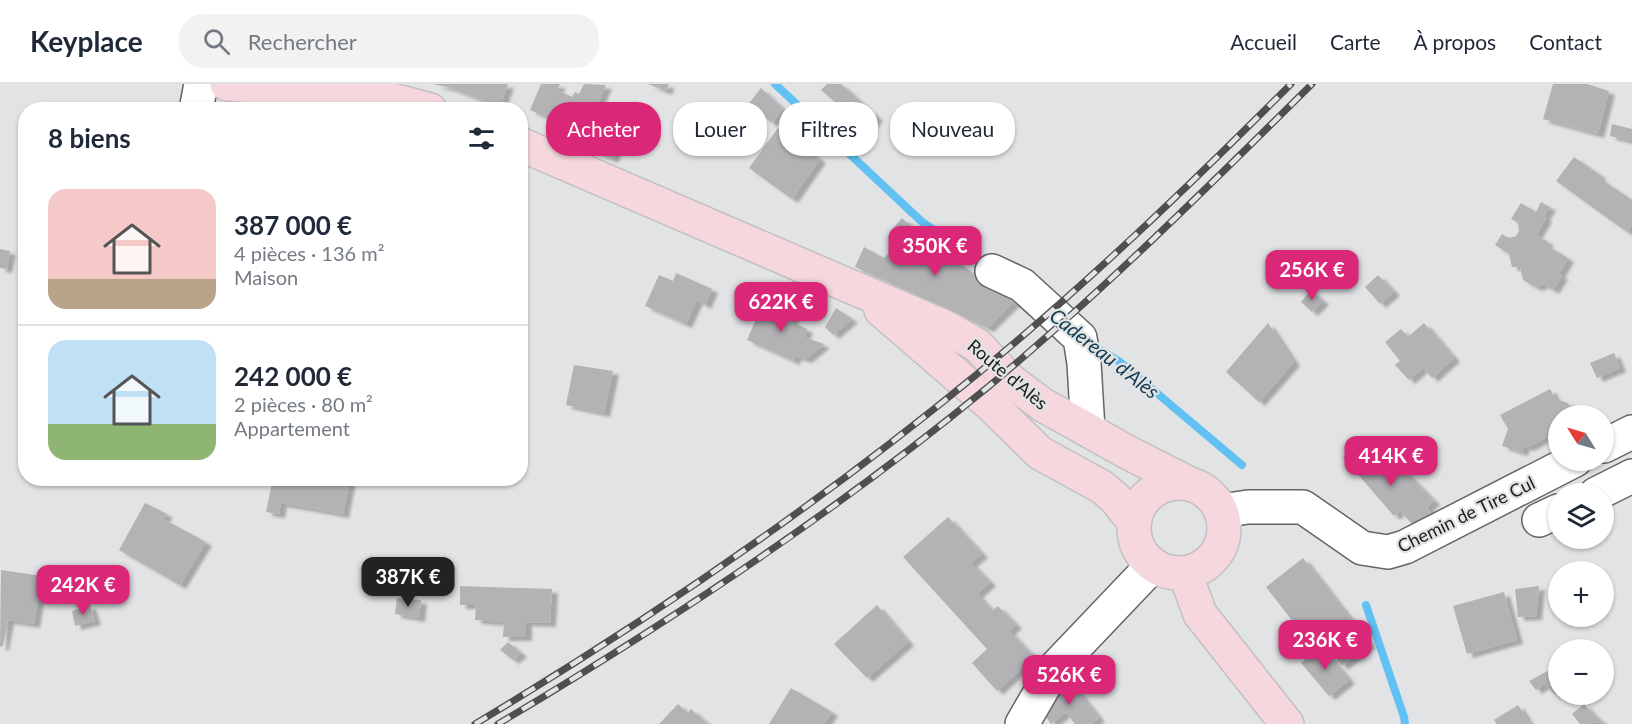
<!DOCTYPE html>
<html lang="fr">
<meta charset="utf-8">
<style>
body{margin:0;font-family:Lato,sans-serif;background:#f2f2f3;color:#1f2937;height:100vh;display:flex;flex-direction:column;font-size:22px;white-space:nowrap}
*{box-sizing:border-box;margin:0}
p{font-size:20px;color:#747a83}
.icon{flex:none;width:33px;height:33px;fill:none;stroke:currentColor;stroke-width:2;stroke-linecap:round;stroke-linejoin:round}
.map{position:relative;flex:1;overflow:hidden}
.panel{position:absolute;left:18px;top:18px;width:510px;height:384px;display:flex;flex-direction:column;background:#fff;border-radius:24px;box-shadow:0 2px 4px #0004}
.panel>*{flex:none}
.hud{position:absolute;left:546px;top:18px;width:570px;height:54px;display:flex;gap:12px}
.needle{width:39px;rotate:307deg}
.controls{position:absolute;left:1548px;top:321px;display:grid;gap:12px}
.controls a{display:grid;place-items:center;width:66px;height:66px;border-radius:50%;background:#fff;box-shadow:0 2px 4px #0004;font-size:30px}
.price{position:absolute;translate:-50% -51px;padding:0 14px;border-radius:12px;background:#db2777;color:#fff;font-size:20px;line-height:39px;filter:drop-shadow(0 2px 3px #0008)}
.price::after{content:'';position:absolute;left:50%;top:36px;width:18px;height:14px;margin-left:-9px;background:inherit;clip-path:polygon(0 0,100% 0,50% 100%)}
.price.active{background:#222;color:#fff}
ul{padding:0;list-style:none}
li{display:flex;align-items:center;gap:18px;height:150px;padding:0 30px}
li+li{border-top:2px solid #e0e1e3}
li span{display:grid;place-items:center;flex:none;width:168px;height:120px;border-radius:18px;color:#555}
li>.icon{margin-inline-start:auto}
span .icon{width:72px;height:72px;fill:#fffc;stroke-width:1}
li b{font-size:26px}
h2{display:flex;justify-content:space-between;align-items:center;height:72px;padding:0 30px;font-size:26px}
.chip{padding:0 21px;border-radius:24px;background:#fff;box-shadow:0 2px 4px #0004;font-size:21px;line-height:54px}
.chip.active{background:#db2777;color:#fff}
header{display:flex;align-items:center;gap:36px;box-sizing:border-box;height:84px;padding:0 30px;background:#fff;border-bottom:2px solid #e0e1e3}
header strong{font-size:28px}
nav{display:flex;gap:33px;margin-inline-start:auto;font-size:21px}
.search{width:420px;height:54px;background:#f2f2f3;display:flex;align-items:center;gap:15px;box-sizing:border-box;padding:0 21px;border-radius:24px;color:#747a83;font-size:22px}
.map>svg:first-child{display:block}
.lines{fill:none;stroke-linecap:round;stroke-linejoin:round}
.stream{stroke:#61c1f3;stroke-width:8}
.building{fill:#b3b2b4;filter:url(#shadow)}
.minor-casing{stroke:#636566;stroke-width:36}
.major-casing{stroke:#c1c1c1;stroke-width:36}
.minor{stroke:#fff;stroke-width:33}
.major{stroke:#f5d7dd;stroke-width:33}
.rail-casing{stroke:#4f4f50;stroke-width:7}
.rail{stroke:#e1e3e4;stroke-width:4.5;stroke-dasharray:14;stroke-linecap:butt}
.labels{text-anchor:middle;dominant-baseline:central;stroke-width:4.5;stroke-linejoin:round;paint-order:stroke}
.street-label{font-size:18px;fill:#202021;stroke:#e1e3e4}
.water-label{font-size:20px;font-style:italic;fill:#113b50;stroke:#e1e3e4}
</style>
<header>
<strong>Keyplace</strong>
<div class="search"><svg class="icon" aria-label="search" viewBox="0 0 24 24"><circle cx="10" cy="10" r="6"/><path d="M15 15l6 6"/></svg>Rechercher</div>
<nav><a>Accueil</a><a>Carte</a><a>À propos</a><a>Contact</a></nav>
</header>
<div class="map">
<svg width="1632" height="640" viewBox="0 0 1632 640">
<defs>
<filter id="shadow"><feDropShadow dx="6" dy="4" stdDeviation="1.5" flood-color="#0004"/></filter>
</defs>
<rect width="100%" height="100%" fill="#e1e3e4"/>
<g class="lines">
<g class="stream">
<polyline points="775,0 921,137 987,183"/>
<polyline points="1090,260 1120,278 1242,381"/>
<polyline points="1366,521 1404,633 1405,640"/>
</g>
</g>
<g class="building">
<polygon points="433,0 508,0 500,23 451,4"/>
<polygon points="541,0 560,0 557,6 572,13 575,8 579,10 584,0 606,1 596,24 602,27 597,41 621,52 612,75 574,57 578,48 530,26"/>
<polygon points="648,0 669,0 666,7"/>
<polygon points="827,0 841,0 877,33 867,46 821,6"/>
<polygon points="1553,0 1587,0 1609,7 1598,50 1543,35"/>
<polygon points="761,4 783,25 771,39 758,26 752,34 743,27"/>
<polygon points="1612,40 1632,45 1632,57 1610,52"/>
<polygon points="778,44 820,75 792,115 749,84"/>
<polygon points="1574,73 1600,91 1599,94 1632,116 1632,141 1627,148 1556,97"/>
<polygon points="1541,118 1550,123 1544,132 1546,134 1536,151 1548,158 1546,161 1568,174 1559,190 1562,192 1553,206 1543,200 1536,203 1523,196 1520,183 1512,183 1509,170 1495,161 1502,150 1509,154 1516,152 1519,147 1518,139 1511,135 1521,119 1536,128"/>
<polygon points="902,134 930,159 1014,218 988,244 855,183 864,163 884,174 901,157 891,147"/>
<polygon points="0,165 10,167 6,185 0,184"/>
<polygon points="676,189 712,205 705,221 697,216 686,240 645,222 659,191 673,197"/>
<polygon points="1378,191 1394,208 1380,220 1365,203"/>
<polygon points="1311,206 1323,217 1312,228 1301,218"/>
<polygon points="767,209 778,214 774,224 793,233 791,238 807,245 804,253 824,260 806,275 795,272 794,277 747,256"/>
<polygon points="836,224 852,235 833,251 825,243"/>
<polygon points="1268,239 1294,278 1259,318 1226,288"/>
<polygon points="1424,239 1454,274 1432,294 1423,284 1409,296 1395,281 1400,277 1385,258 1401,245 1408,253"/>
<polygon points="1614,269 1620,284 1597,294 1590,279"/>
<polygon points="574,281 613,287 604,329 566,321"/>
<polygon points="1550,305 1557,318 1559,316 1568,319 1573,332 1558,332 1558,347 1528,363 1524,362 1522,368 1502,362 1508,345 1500,331"/>
<polygon points="1360,359 1392,396 1404,386 1434,417 1427,424 1431,429 1414,442 1400,427 1394,432 1343,373"/>
<polygon points="273,394 350,395 343,430 281,419 279,430 266,428"/>
<polygon points="145,419 167,430 163,435 206,458 180,501 119,466"/>
<polygon points="948,433 982,470 971,479 990,498 977,510 992,527 998,522 1016,541 1009,547 1034,573 997,607 972,579 987,565 903,473"/>
<polygon points="1303,474 1370,560 1342,582 1314,546 1305,553 1266,503"/>
<polygon points="1,486 42,492 34,540 8,536 3,562 0,563"/>
<polygon points="460,502 552,505 550,539 526,538 526,553 503,553 504,538 475,536 476,521 460,521"/>
<polygon points="1539,502 1536,532 1518,533 1515,505"/>
<polygon points="1504,508 1517,556 1467,570 1453,522"/>
<polygon points="397,514 421,516 419,534 395,530"/>
<polygon points="90,521 95,537 75,542 72,527"/>
<polygon points="877,521 908,558 867,594 834,560"/>
<polygon points="508,558 521,569 513,576 500,566"/>
<polygon points="1321,562 1349,596 1329,612 1301,579"/>
<polygon points="1555,583 1558,588 1558,609 1555,611 1545,600 1536,606 1529,597"/>
<polygon points="1064,595 1070,602 1072,600 1099,634 1091,640 1075,640 1066,628 1051,640 1041,626"/>
<polygon points="791,604 832,628 824,640 769,640"/>
<polygon points="678,620 688,629 691,625 708,640 659,640"/>
<polygon points="1584,620 1594,631 1603,638 1580,640 1572,630"/>
<polygon points="1518,621 1530,640 1497,640 1494,636"/>
</g>
<g class="lines">
<defs>
<g id="minor">
<polyline points="196,26 201,0"/>
<polyline points="992,187 1022,201 1080,254 1084,279 1088,346"/>
<polyline points="1604,362 1632,348"/>
<polyline points="1596,410 1632,392"/>
<polyline points="1221,427 1248,423 1303,423 1362,464 1388,468 1405,463 1575,376"/>
<polyline points="1539,436 1558,427"/>
<polyline points="1022,640 1054,585 1153,481"/>
</g>
<g id="major">
<polyline points="227,0 374,11 430,26"/>
<polyline points="520,60 947,244 977,261 1012,298 1043,321 1127,368 1188,399"/>
<polyline points="881,226 991,321 1040,369 1102,403 1115,414 1134,438"/>
<circle cx="1179" cy="444" r="45"/>
<polyline points="1185,489 1200,530 1287,640"/>
</g>
</defs>
<use href="#minor" class="minor-casing"/>
<use href="#major" class="major-casing"/>
<use href="#minor" class="minor"/>
<use href="#major" class="major"/>
<defs>
<g id="rail">
<path d="M475 640C649 536 819 420 976 291 1087 200 1190 101 1291 0"/>
<path d="M498 640C668 539 835 429 988 303 1102 208 1207 104 1312 0"/>
</g>
</defs>
<use href="#rail" class="rail-casing"/>
<use href="#rail" class="rail"/>
</g>
<g class="labels">
<g class="street-label">
<text transform="translate(1008 290) rotate(40)">Route d'Alès</text>
<text transform="translate(1466 430) rotate(-26)">Chemin de Tire Cul</text>
</g>
<g class="water-label">
<text transform="translate(1105 269) rotate(38)">Cadereau d'Alès</text>
</g>
</g>
</svg>
<div class="controls">
<a><svg class="needle" viewBox="-14 -14 28 28"><path d="M0-13l5 13h-10z" fill="#e53935"/><path d="M0 13l5-13h-10z" fill="#747a83"/></svg></a>
<a><svg class="icon" aria-label="layers" viewBox="0 0 24 24"><path d="M12 4l9 5-9 5-9-5zM3 14l9 5 9-5"/></svg></a>
<a>+</a>
<a>−</a>
</div>
<b class="price" style="left:935px;top:193px">350K €</b>
<b class="price" style="left:1312px;top:217px">256K €</b>
<b class="price" style="left:781px;top:249px">622K €</b>
<b class="price" style="left:1391px;top:403px">414K €</b>
<b class="price active" style="left:408px;top:524px">387K €</b>
<b class="price" style="left:83px;top:532px">242K €</b>
<b class="price" style="left:1325px;top:587px">236K €</b>
<b class="price" style="left:1069px;top:622px">526K €</b>
<div class="hud">
<a class="chip active">Acheter</a>
<a class="chip">Louer</a>
<a class="chip">Filtres</a>
<a class="chip">Nouveau</a>
</div>
<section class="panel">
<h2>8 biens<svg class="icon" aria-label="filters" viewBox="0 0 24 24"><path d="M4 7h16M4 17h16"/><circle cx="9" cy="7" r="2"/><circle cx="15" cy="17" r="2"/></svg></h2>
<ul>
<li><span style="background:linear-gradient(#f6c9c9 75%,#b9a48a 0)"><svg class="icon" aria-label="home" viewBox="0 0 24 24"><path d="M3 11l9-7 9 7M6 9v11h12V9"/></svg></span><div><b>387 000 €</b><p>4 pièces · 136 m²</p><p>Maison</p></div></li>
<li><span style="background:linear-gradient(#bfe0f5 70%,#8fb573 0)"><svg class="icon" aria-label="home" viewBox="0 0 24 24"><path d="M3 11l9-7 9 7M6 9v11h12V9"/></svg></span><div><b>242 000 €</b><p>2 pièces · 80 m²</p><p>Appartement</p></div></li>
</ul>
</section>
</div>
